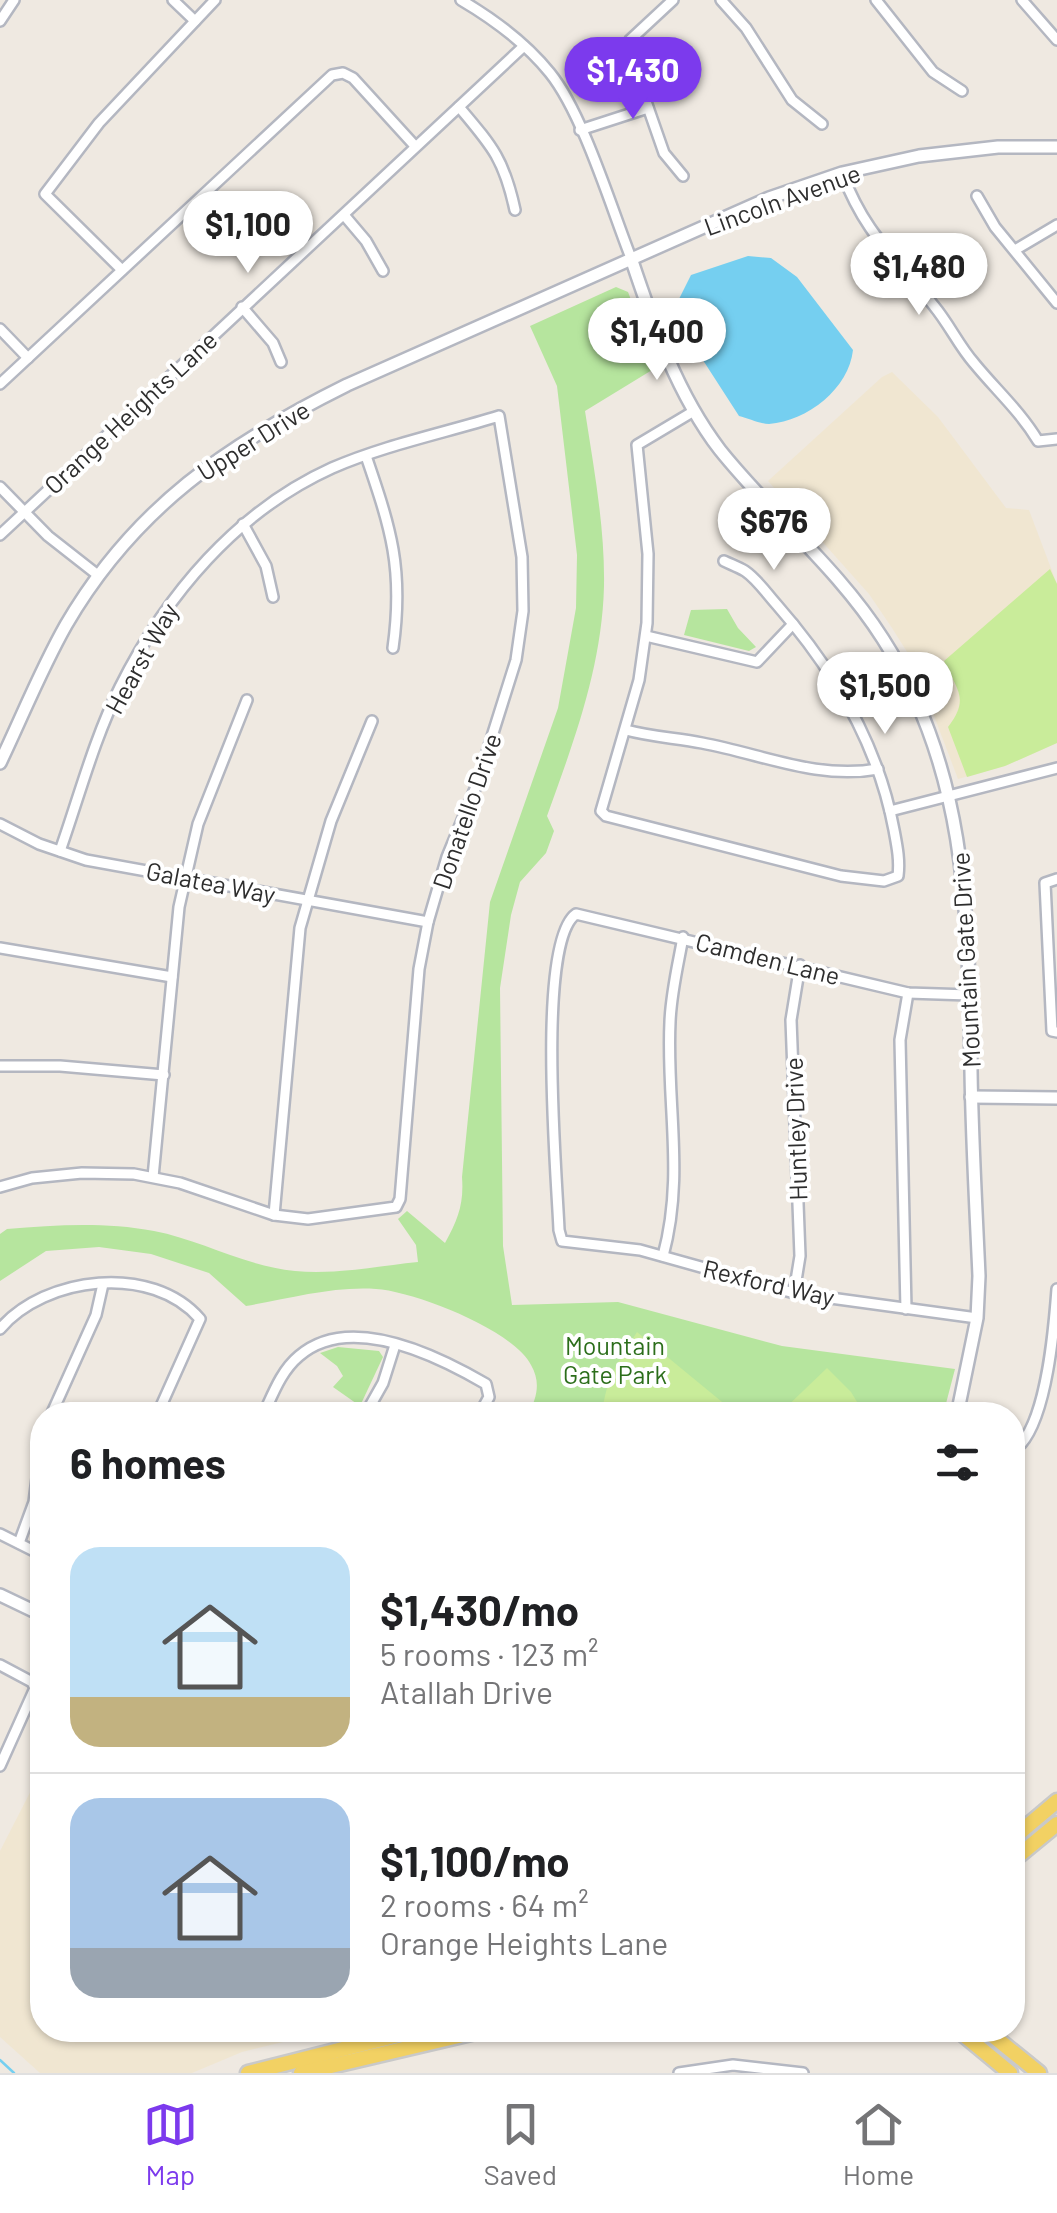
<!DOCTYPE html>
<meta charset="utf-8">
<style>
body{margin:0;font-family:Barlow,sans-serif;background:#f6f6f6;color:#202124;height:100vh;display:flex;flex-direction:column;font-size:38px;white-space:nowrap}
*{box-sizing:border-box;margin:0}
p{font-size:32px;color:#757577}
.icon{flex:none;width:55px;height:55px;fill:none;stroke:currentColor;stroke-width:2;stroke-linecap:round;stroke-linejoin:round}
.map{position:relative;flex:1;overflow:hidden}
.details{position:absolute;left:30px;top:1402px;width:995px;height:640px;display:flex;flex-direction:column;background:#fff;border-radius:40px;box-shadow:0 2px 8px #0004}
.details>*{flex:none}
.price{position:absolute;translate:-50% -85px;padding:0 22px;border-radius:35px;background:#fff;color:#222;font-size:32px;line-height:65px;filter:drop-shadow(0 2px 5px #0008)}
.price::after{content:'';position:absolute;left:50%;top:60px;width:30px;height:22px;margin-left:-15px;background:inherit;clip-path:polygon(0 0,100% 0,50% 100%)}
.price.active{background:#7c3aed;color:#fff}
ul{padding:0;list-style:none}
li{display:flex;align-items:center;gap:30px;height:250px;padding:0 40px}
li+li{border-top:2px solid #e0e0e0}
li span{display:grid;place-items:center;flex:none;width:280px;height:200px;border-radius:30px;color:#555}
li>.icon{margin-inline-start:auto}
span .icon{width:120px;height:120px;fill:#fffc;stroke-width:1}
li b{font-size:42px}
h2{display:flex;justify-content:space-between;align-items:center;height:120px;padding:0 40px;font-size:42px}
.menu{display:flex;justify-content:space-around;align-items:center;height:140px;border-top:2px solid #e0e0e0;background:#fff;font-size:28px;color:#757577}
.menu a{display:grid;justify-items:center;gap:5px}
.menu .active{color:#7c3aed}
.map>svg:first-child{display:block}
.education{fill:#f0e6d1}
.green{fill:#b6e59e}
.pitch{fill:#c9ec9a}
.water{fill:#75cff0}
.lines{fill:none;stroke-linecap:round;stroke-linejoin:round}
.stream{stroke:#75cff0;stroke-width:2.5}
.street-casing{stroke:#b4b7c1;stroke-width:14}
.secondary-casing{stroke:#b4b7c1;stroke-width:16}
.primary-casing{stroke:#c9c9c9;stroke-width:19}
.street{stroke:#fff;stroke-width:9}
.secondary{stroke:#fff;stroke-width:11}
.primary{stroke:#f2d163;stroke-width:14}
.labels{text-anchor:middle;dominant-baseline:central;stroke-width:8;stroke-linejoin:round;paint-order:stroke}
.street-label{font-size:25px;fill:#2e2e2e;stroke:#fff}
.park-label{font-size:25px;fill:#2c6e1b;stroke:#fff}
</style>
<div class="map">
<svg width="1057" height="2073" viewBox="0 0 1057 2073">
<rect width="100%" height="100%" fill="#efe9e1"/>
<g class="education">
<polygon points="892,372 938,417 1006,508 1029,510 1057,584 1057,743 1005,766 958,779 914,663 892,628 869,594 768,481 882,377"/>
<polygon points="42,1769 42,2030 333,2030 242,2052 192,2073 40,2073 0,2037 0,1851"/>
</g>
<g class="green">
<path d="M616 287 628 292 657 367 585 411C594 469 605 528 604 586 602 667 574 741 547 816L554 831 546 853 520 882 511 915 500 988 503 1246 512 1305 618 1302 782 1346 955 1369 943 1415H528C537 1398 541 1382 531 1365 514 1330 413 1291 376 1289 333 1286 288 1299 246 1306L209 1273 151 1254 99 1247 46 1251 0 1281V1234L7 1229C57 1225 104 1222 154 1231 201 1240 245 1266 295 1271 335 1275 378 1266 418 1262L416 1245 398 1219 407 1211 445 1243C458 1219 464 1204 462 1177L490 902 558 708 576 608 577 555 557 386 530 326Z"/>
<polygon points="727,609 738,628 756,647 749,651 684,635 691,610"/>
<polygon points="338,1347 379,1351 383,1357 360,1406 333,1387 343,1376 337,1366 320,1353"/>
</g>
<g class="pitch">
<path d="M1050 569 1057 584V743L1005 766 967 777 948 727C970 698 957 691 944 661Z"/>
<path d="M637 1332 727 1406 731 1415H602C606 1377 618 1363 637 1332Z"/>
<polygon points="827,1368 851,1392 865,1415 778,1415"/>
</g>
<path class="water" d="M748 256 771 258 797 277 853 350C849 388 808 421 769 424 760 424 748 418 739 416L699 354 678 301 691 275Z"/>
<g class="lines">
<polyline class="stream" points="0,2060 14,2073"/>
<defs>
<g id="street">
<polyline points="173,0 195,21"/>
<path d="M461 0C495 20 525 42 550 73 583 114 611 207 631 258"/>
<polyline points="673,0 630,40 627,47 664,153 683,176"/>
<polyline points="721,0 746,28 792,100 822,124"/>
<polyline points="876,0 933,72 962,91"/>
<polyline points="1022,0 1057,40"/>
<polyline points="0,21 14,0"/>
<path d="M459 107C492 146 504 159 515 210"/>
<polyline points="580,130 648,108"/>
<path d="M842 173C866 236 895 256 934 306 949 324 959 346 974 363 996 390 1020 411 1038 441L1057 439"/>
<polyline points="977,196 995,227 1057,303"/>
<polyline points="344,215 366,241 383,271"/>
<polyline points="1015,250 1057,225"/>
<polyline points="122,270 45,194 99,123 215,0"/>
<polyline points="242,307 273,343 281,362"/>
<polyline points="0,329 28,358"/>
<polyline points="0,384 332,75 343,73 353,78 415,146"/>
<path d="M694 411 637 445 648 554 647 623 639 680 601 811 606 816 841 876 884 881 898 876C900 860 897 846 894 830 878 744 834 670 777 605 767 594 757 579 745 571 738 567 730 564 724 561"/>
<path d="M366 456C391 529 404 569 393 648"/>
<polyline points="0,487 48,536 99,576"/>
<polyline points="243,524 266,566 273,597"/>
<polyline points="0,535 524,46"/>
<polyline points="646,636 757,662 793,624"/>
<path d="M626 730C652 737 677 738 702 743 762 754 817 780 878 769"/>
<polyline points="890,811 1057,768"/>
<polyline points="0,824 39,844 86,860 428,922"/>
<polyline points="1057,879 1045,883 1052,1031 1057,1032"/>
<polyline points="0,948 172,977"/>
<path d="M969 995 908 993 576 914C536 942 557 1177 559 1230L562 1241 640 1250 794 1293 977 1318"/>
<polyline points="0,1066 60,1066 164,1075"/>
<polyline points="153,1177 179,907 198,824 247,700"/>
<path d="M0 1187 32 1178 82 1173 134 1174 180 1183 274 1215 308 1219 396 1207 400 1199 419 969 428 922 447 857 477 784 516 660 523 611 522 557 499 416C444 433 385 445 332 468 237 511 166 595 120 687 94 739 79 797 60 851"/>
<polyline points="274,1215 300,928 331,821 372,721"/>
<path d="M663 1256C685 1175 666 1103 670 1022 671 993 678 965 683 937"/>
<polyline points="794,1293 800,1256 791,1020 800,965"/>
<polyline points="906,1309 900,1040 908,993"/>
<path d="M0 1329C45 1276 152 1263 200 1319L157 1415"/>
<polyline points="51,1415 96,1315 103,1284"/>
<path d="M263 1415C273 1394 281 1371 299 1356 350 1312 438 1356 486 1384L489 1397 479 1415"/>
<polyline points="365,1415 383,1383 395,1345"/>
<path d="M1012 1443 1021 1444C1047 1414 1054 1330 1057 1289"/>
<polyline points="0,1534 42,1555"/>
<polyline points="19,1543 34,1502 42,1439"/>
<polyline points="0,1665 32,1682 35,1688 0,1766"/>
<polyline points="679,2073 733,2065 803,2073"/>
</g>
<g id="secondary">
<path d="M631 258C653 324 677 394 720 450 772 515 838 568 883 639 969 773 968 919 971 1071 972 1139 976 1208 979 1276L977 1318 957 1415"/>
<path d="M0 763C22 717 41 669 66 625 134 508 228 444 347 385L769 198 842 173 919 156 998 147H1057"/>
<polyline points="971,1097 1057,1098"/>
<polyline points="0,1595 42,1615"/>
</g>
<g id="primary">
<polyline points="1012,1839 1057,1801"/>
<polyline points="1012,1861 1057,1824"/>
<polyline points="958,2030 1010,2073"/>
<polyline points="986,2030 1039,2073"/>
<polyline points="248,2073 418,2030"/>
<polyline points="301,2073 484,2030"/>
</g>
</defs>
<use href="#street" class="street-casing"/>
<use href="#secondary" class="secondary-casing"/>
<use href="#primary" class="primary-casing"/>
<use href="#street" class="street"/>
<use href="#secondary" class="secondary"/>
<use href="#primary" class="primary"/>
</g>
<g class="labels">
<g class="street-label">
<text transform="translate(782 199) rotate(-20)">Lincoln Avenue</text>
<text transform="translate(130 412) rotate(-43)">Orange Heights Lane</text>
<text transform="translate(253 440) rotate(-32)">Upper Drive</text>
<text transform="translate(141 658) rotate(-61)">Hearst Way</text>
<text transform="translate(466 811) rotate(-71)">Donatello Drive</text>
<text transform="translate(211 882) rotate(11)">Galatea Way</text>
<text transform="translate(768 958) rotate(14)">Camden Lane</text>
<text transform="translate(965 960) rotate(-93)">Mountain Gate Drive</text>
<text transform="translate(795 1129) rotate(-92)">Huntley Drive</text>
<text transform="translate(769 1282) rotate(13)">Rexford Way</text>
</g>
<g class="park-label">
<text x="615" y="1345">Mountain<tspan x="615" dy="29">Gate Park</tspan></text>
</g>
</g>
</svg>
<b class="price active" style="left:633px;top:122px">$1,430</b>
<b class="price" style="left:248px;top:276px">$1,100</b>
<b class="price" style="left:919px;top:318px">$1,480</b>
<b class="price" style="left:657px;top:383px">$1,400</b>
<b class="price" style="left:774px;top:573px">$676</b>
<b class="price" style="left:885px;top:737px">$1,500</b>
<section class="details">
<h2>6 homes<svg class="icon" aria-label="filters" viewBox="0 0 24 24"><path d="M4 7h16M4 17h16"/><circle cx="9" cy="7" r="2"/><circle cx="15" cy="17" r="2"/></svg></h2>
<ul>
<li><span style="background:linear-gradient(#bfe0f5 75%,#c2b280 0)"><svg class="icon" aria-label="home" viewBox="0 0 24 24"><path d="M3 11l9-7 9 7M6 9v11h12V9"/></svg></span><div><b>$1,430/mo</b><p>5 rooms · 123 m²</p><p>Atallah Drive</p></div></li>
<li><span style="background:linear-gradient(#a9c7e8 75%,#9aa5b1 0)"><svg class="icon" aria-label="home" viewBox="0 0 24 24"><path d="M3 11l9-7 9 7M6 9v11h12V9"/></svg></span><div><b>$1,100/mo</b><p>2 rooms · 64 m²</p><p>Orange Heights Lane</p></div></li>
</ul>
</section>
</div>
<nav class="menu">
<a class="active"><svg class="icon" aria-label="map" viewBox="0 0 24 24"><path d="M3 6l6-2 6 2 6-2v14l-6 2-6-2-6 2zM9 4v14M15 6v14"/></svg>Map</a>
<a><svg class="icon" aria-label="saved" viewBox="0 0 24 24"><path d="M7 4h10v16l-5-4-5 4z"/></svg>Saved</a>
<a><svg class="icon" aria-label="home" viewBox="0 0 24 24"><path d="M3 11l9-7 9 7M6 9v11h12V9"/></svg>Home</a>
</nav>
